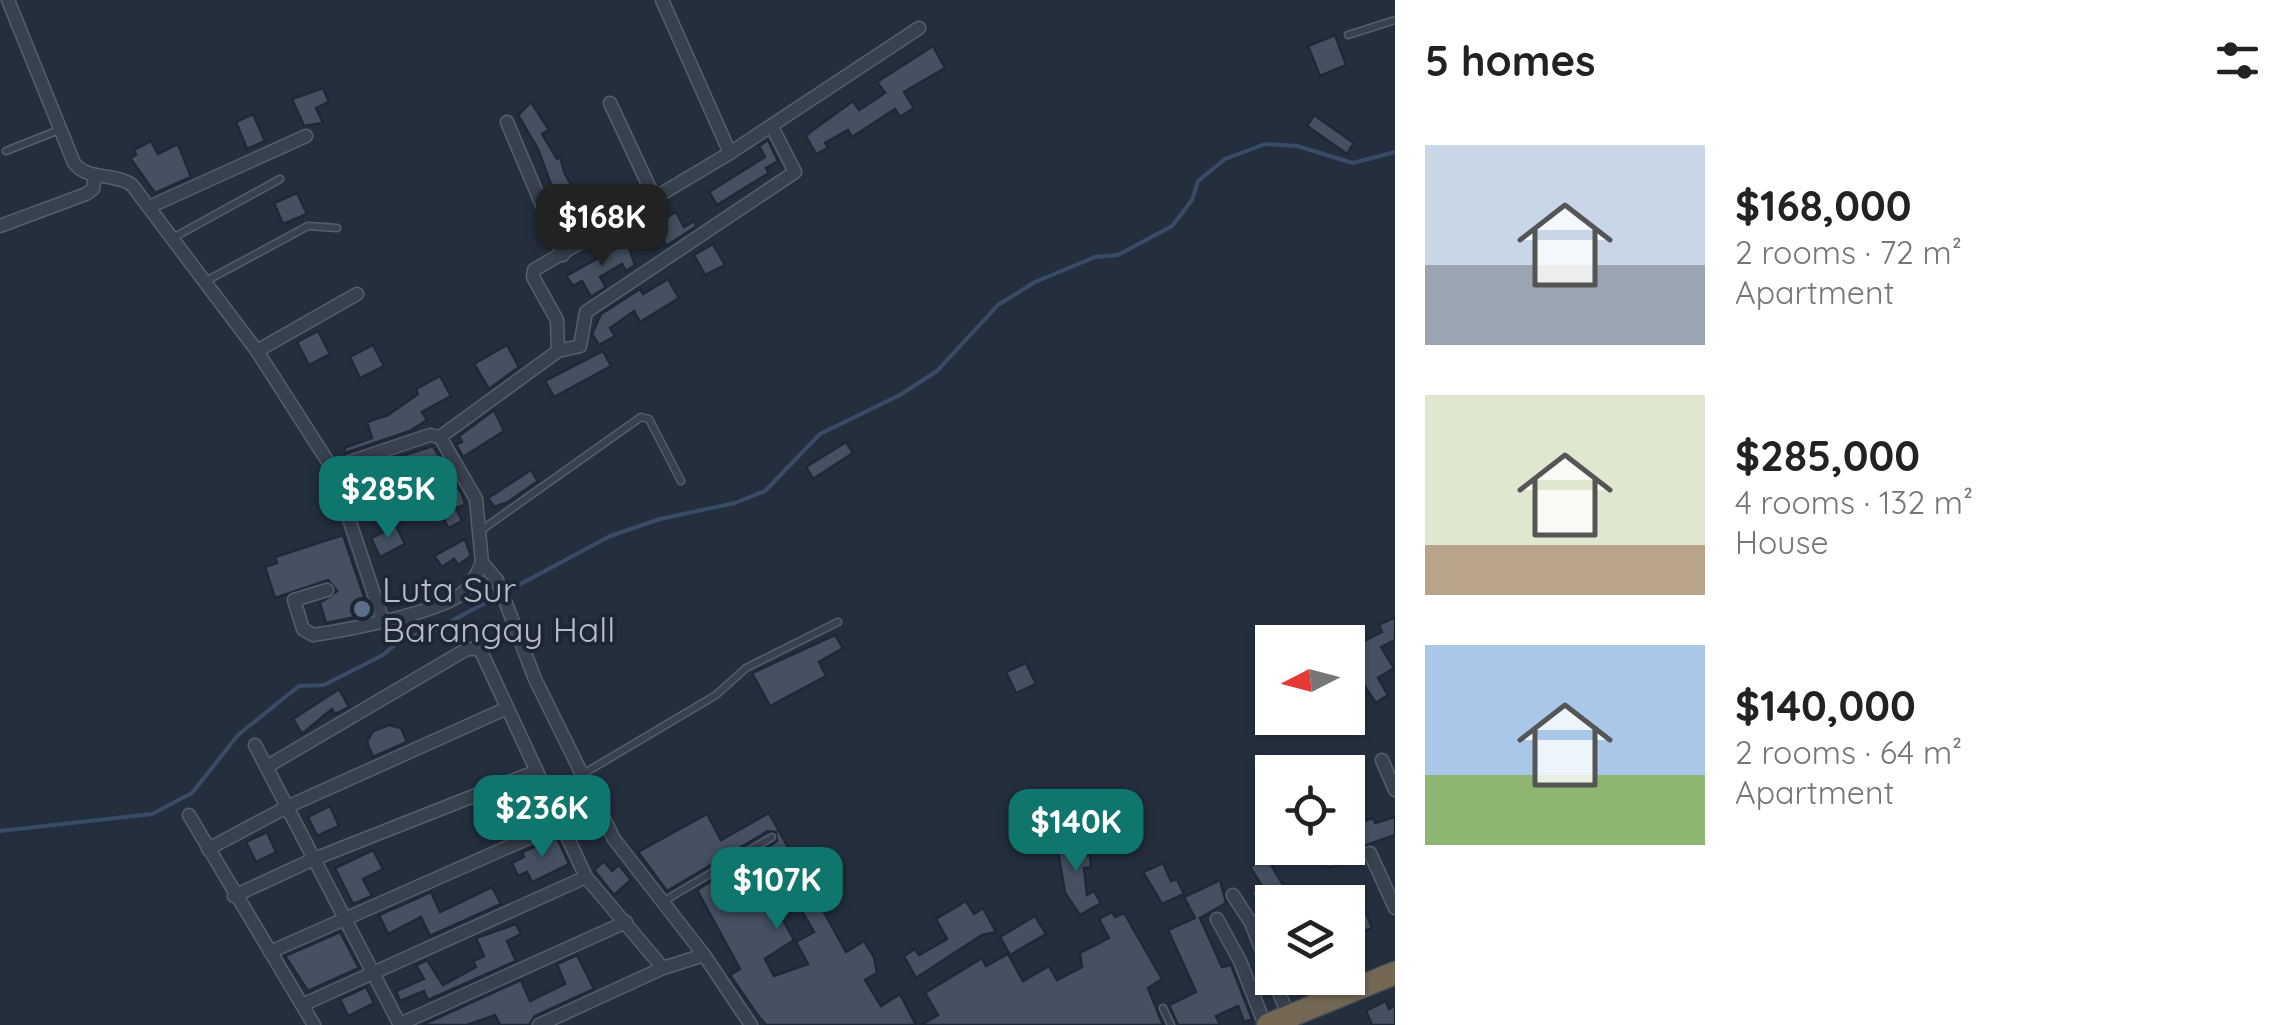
<!DOCTYPE html>
<meta charset="utf-8">
<style>
body{margin:0;font-family:Quicksand,sans-serif;background:#f2f2f2;color:#222;height:100vh;display:flex;flex-direction:column;font-size:38px;white-space:nowrap}
*{box-sizing:border-box;margin:0}
p{font-size:32px;color:#767676}
.icon{flex:none;width:55px;height:55px;fill:none;stroke:currentColor;stroke-width:2;stroke-linecap:round;stroke-linejoin:round}
.map{position:relative;flex:1;overflow:hidden}
.side{display:flex;flex-direction:column;background:#fff;width:900px}
.side>*{flex:none}
.needle{width:65px;rotate:264deg}
.controls{position:absolute;left:1255px;top:625px;display:grid;gap:20px}
.controls a{display:grid;place-items:center;width:110px;height:110px;border-radius:0px;background:#fff;box-shadow:0 2px 8px #0004;font-size:50px}
.price{position:absolute;translate:-50% -85px;padding:0 22px;border-radius:20px;background:#0f766e;color:#fff;font-size:32px;line-height:65px;filter:drop-shadow(0 2px 5px #0008)}
.price::after{content:'';position:absolute;left:50%;top:60px;width:30px;height:22px;margin-left:-15px;background:inherit;clip-path:polygon(0 0,100% 0,50% 100%)}
.price.selected{background:#222;color:#fff}
ul{padding:0;list-style:none}
li{display:flex;align-items:center;gap:30px;height:250px;padding:0 30px}
li span{display:grid;place-items:center;flex:none;width:280px;height:200px;border-radius:0px;color:#555}
li>.icon{margin-inline-start:auto}
span .icon{width:120px;height:120px;fill:#fffc;stroke-width:1}
li b{font-size:42px}
h2{display:flex;justify-content:space-between;align-items:center;height:120px;padding:0 30px;font-size:42px}
main{display:flex;flex:1;min-height:0}
.map>svg:first-child{display:block}
.lines{fill:none;stroke-linecap:round;stroke-linejoin:round}
.stream{stroke:#394c67;stroke-width:4}
.building{fill:#455162;stroke:#1f2835;stroke-width:2.5;fill-rule:evenodd}
.lane-casing{stroke:#565f6c;stroke-width:9}
.street-casing{stroke:#565f6c;stroke-width:15}
.highway-casing{stroke:#434c59;stroke-width:25}
.lane{stroke:#38414e;stroke-width:6}
.street{stroke:#38414e;stroke-width:12}
.highway{stroke:#746855;stroke-width:22}
.service-dot{fill:#5c6f8a;stroke:#1d2633;stroke-width:4}
.labels{text-anchor:middle;dominant-baseline:central;stroke-width:8;stroke-linejoin:round;paint-order:stroke}
.poi-label{font-size:35px;fill:#b4bcc9;stroke:#1d2633;text-anchor:start}
</style>
<main>
<div class="map">
<svg width="1395" height="1025" viewBox="0 0 1395 1025">
<rect width="100%" height="100%" fill="#242f3e"/>
<g class="lines">
<polyline class="stream" points="0,831 152,814 192,793 238,735 299,686 324,685 383,655 404,637 431,632 610,536 660,519 735,503 765,491 820,434 900,395 937,371 998,305 1035,282 1095,257 1118,255 1172,226 1192,200 1198,181 1225,159 1265,144 1297,146 1353,163 1395,152"/>
</g>
<g class="building">
<polygon points="1335,35 1346,65 1320,76 1308,46"/>
<polygon points="933,46 945,68 904,92 914,108 900,117 895,109 852,137 848,130 825,143 828,148 816,154 806,136 809,133 853,101 859,110 885,93 877,82"/>
<polygon points="323,88 329,102 316,108 323,123 304,126 292,99"/>
<polygon points="531,102 549,130 542,134 557,159 560,157 565,174 592,221 569,234 538,149 518,115"/>
<polygon points="253,114 265,141 247,149 236,122"/>
<polygon points="1314,115 1354,143 1347,154 1307,126"/>
<polygon points="768,140 778,161 766,168 769,173 717,205 709,192 765,157 759,146"/>
<polygon points="151,141 158,154 178,144 191,177 155,193 130,158 136,155 134,150"/>
<polygon points="297,193 307,214 283,224 274,203"/>
<polygon points="676,212 684,227 694,221 697,226 666,246 657,223"/>
<polygon points="627,242 635,265 626,271 622,264 600,277 606,287 591,297 582,281 573,286 566,276"/>
<polygon points="713,244 725,265 705,275 694,255"/>
<polygon points="668,279 679,298 640,322 634,311 610,328 615,336 599,345 592,334 601,314 640,289 643,294"/>
<polygon points="318,331 330,354 309,365 297,342"/>
<polygon points="373,345 384,366 360,378 350,357"/>
<polygon points="507,345 519,367 489,389 474,364"/>
<polygon points="603,351 611,366 554,397 545,381"/>
<polygon points="440,376 451,396 422,412 427,420 410,431 345,453 344,448 372,438 367,422 388,415 418,394 416,389"/>
<polygon points="494,410 504,431 463,457 456,444 462,442 459,436"/>
<polygon points="846,442 853,453 813,479 806,467"/>
<polygon points="433,446 462,494 465,505 456,508 462,521 448,528 436,501 397,516 387,490 368,498 371,505 357,512 345,474"/>
<polygon points="531,470 538,481 508,502 494,507 488,498"/>
<polygon points="396,526 405,544 380,557 371,538"/>
<polygon points="343,535 370,614 326,623 320,603 337,591 328,580 275,598 265,567 277,563 275,557"/>
<polygon points="465,539 471,556 458,565 454,559 442,567 434,556"/>
<polygon points="1395,617 1395,640 1381,647 1394,668 1378,678 1388,695 1376,703 1348,662 1348,649 1382,632 1379,625"/>
<polygon points="835,635 843,648 819,662 826,676 770,706 752,673"/>
<polygon points="1026,663 1036,684 1016,693 1006,672"/>
<polygon points="339,689 349,707 335,714 332,709 302,734 293,719"/>
<polygon points="389,725 401,728 407,742 373,757 367,742 373,731"/>
<polygon points="330,806 339,826 317,836 308,817"/>
<path d="M769 813 846 952 864 941 874 957 877 973 865 980 881 1006 900 994 916 1025H766L759 1017 730 975 740 969 697 890 719 876 725 887 772 861 765 849 777 841 776 832 768 831 667 891 638 852 707 814 721 840ZM800 908 814 932 796 942 808 964 774 976 765 959 794 940 782 918Z"/>
<polygon points="1395,817 1395,835 1352,850 1355,859 1328,868 1324,856 1348,849 1348,827 1373,818 1375,823"/>
<polygon points="267,832 276,852 256,862 246,842"/>
<polygon points="1078,835 1083,856 1090,855 1091,867 1084,868 1087,895 1094,891 1101,903 1080,915 1065,893 1056,839"/>
<polygon points="557,838 569,864 532,882 527,872 518,876 512,863 524,857 522,852"/>
<polygon points="373,850 383,869 363,879 372,896 353,904 335,868"/>
<polygon points="1266,856 1293,902 1272,902 1272,928 1251,892 1262,886 1250,867"/>
<polygon points="604,861 612,871 619,865 631,880 614,895 594,870"/>
<polygon points="1163,863 1171,881 1177,879 1184,894 1162,904 1143,872"/>
<polygon points="1220,880 1226,903 1200,918 1222,967 1231,965 1252,1019 1244,1022 1238,1006 1216,1016 1220,1025 1178,1025 1169,1005 1196,992 1168,930 1195,918 1184,897"/>
<polygon points="492,887 501,904 430,936 421,917 388,934 379,915 431,892 440,912"/>
<polygon points="1360,897 1372,928 1348,937 1348,902"/>
<polygon points="966,901 974,914 983,908 996,932 982,935 916,978 904,956 915,949 919,955 947,939 936,919"/>
<polygon points="1112,912 1115,917 1124,913 1162,979 1148,988 1163,1025 921,1025 938,1015 925,993 982,958 986,966 1008,954 1023,981 1049,966 1057,980 1082,967 1080,953 1109,938 1099,919"/>
<polygon points="1035,916 1046,934 1010,955 1000,937"/>
<polygon points="516,924 521,934 507,941 516,961 428,1000 424,991 400,1001 396,991 424,979 416,965 427,960 443,985 476,967 473,961 484,956 476,938"/>
<polygon points="340,932 359,968 308,991 285,956"/>
<polygon points="577,955 594,989 535,1016 529,1025 500,1025 495,1015 467,1025 422,1025 521,980 530,1001 565,984 557,964"/>
<polygon points="366,987 374,1003 348,1016 340,999"/>
<polygon points="1386,1001 1389,1009 1395,1005 1395,1025 1372,1025 1366,1011"/>
</g>
<g class="lines">
<defs>
<g id="lane">
<polyline points="1348,35 1395,20"/>
<polyline points="6,151 59,130"/>
<polyline points="171,239 280,179"/>
<polyline points="206,281 308,226 337,228"/>
<polyline points="480,531 641,417 649,419 681,481"/>
<polyline points="583,774 716,695 746,668 838,622"/>
<polyline points="664,901 772,837"/>
<polyline points="1163,1008 1171,1025"/>
</g>
<g id="street">
<path d="M8 0 74 163C88 181 113 172 132 185L257 351 332 468 383 621"/>
<polyline points="610,103 655,199"/>
<polyline points="507,122 563,255"/>
<polyline points="730,153 919,28"/>
<polyline points="149,207 306,136"/>
<polyline points="0,226 86,194 93,189 95,175"/>
<polyline points="257,351 357,294"/>
<polyline points="558,351 557,320 533,277 534,270 730,153 662,0"/>
<polyline points="440,437 558,351 580,346 586,312 795,172 772,127"/>
<polyline points="332,468 430,435 440,437 476,499 482,563 497,580 535,679 614,839 704,955 751,1025"/>
<path d="M327 590 294 600 303 629 313 635C347 630 432 614 460 595 471 588 476 575 482 563"/>
<polyline points="255,745 400,1025"/>
<polyline points="1382,760 1395,790"/>
<polyline points="268,766 467,649 480,649 586,877 663,968 539,1025"/>
<polyline points="189,815 314,1025"/>
<polyline points="208,849 289,806 505,709"/>
<polyline points="1370,853 1395,908"/>
<polyline points="1233,895 1251,923 1272,976"/>
<polyline points="234,896 314,859 537,771"/>
<polyline points="1217,919 1240,961 1265,1025"/>
<polyline points="270,952 560,824"/>
<polyline points="663,968 704,955"/>
<polyline points="1273,978 1289,1017"/>
<polyline points="302,1005 586,877"/>
<polyline points="400,1024 626,922"/>
</g>
<polyline id="highway" points="1268,1025 1395,973"/>
</defs>
<use href="#lane" class="lane-casing"/>
<use href="#street" class="street-casing"/>
<use href="#highway" class="highway-casing"/>
<use href="#lane" class="lane"/>
<use href="#street" class="street"/>
<use href="#highway" class="highway"/>
</g>
<circle class="service-dot" cx="362" cy="609" r="10"/>
<g class="labels">
<g class="poi-label">
<text x="382" y="589">Luta Sur<tspan x="382" dy="40">Barangay Hall</tspan></text>
</g>
</g>
</svg>
<div class="controls">
<a><svg class="needle" viewBox="-14 -14 28 28"><path d="M0-13l5 13h-10z" fill="#e53935"/><path d="M0 13l5-13h-10z" fill="#767676"/></svg></a>
<a><svg class="icon" aria-label="locate" viewBox="0 0 24 24"><circle cx="12" cy="12" r="6"/><path d="M12 2v4M12 18v4M2 12h4M18 12h4"/></svg></a>
<a><svg class="icon" aria-label="layers" viewBox="0 0 24 24"><path d="M12 4l9 5-9 5-9-5zM3 14l9 5 9-5"/></svg></a>
</div>
<b class="price selected" style="left:602px;top:269px">$168K</b>
<b class="price" style="left:388px;top:541px">$285K</b>
<b class="price" style="left:542px;top:860px">$236K</b>
<b class="price" style="left:1076px;top:874px">$140K</b>
<b class="price" style="left:777px;top:932px">$107K</b>
</div>
<section class="side">
<h2>5 homes<svg class="icon" aria-label="filters" viewBox="0 0 24 24"><path d="M4 7h16M4 17h16"/><circle cx="9" cy="7" r="2"/><circle cx="15" cy="17" r="2"/></svg></h2>
<ul>
<li><span style="background:linear-gradient(#c9d6e8 60%,#9aa5b1 0)"><svg class="icon" aria-label="home" viewBox="0 0 24 24"><path d="M3 11l9-7 9 7M6 9v11h12V9"/></svg></span><div><b>$168,000</b><p>2 rooms · 72 m²</p><p>Apartment</p></div></li>
<li><span style="background:linear-gradient(#dfe7d0 75%,#b9a48a 0)"><svg class="icon" aria-label="home" viewBox="0 0 24 24"><path d="M3 11l9-7 9 7M6 9v11h12V9"/></svg></span><div><b>$285,000</b><p>4 rooms · 132 m²</p><p>House</p></div></li>
<li><span style="background:linear-gradient(#a9c7e8 65%,#8fb573 0)"><svg class="icon" aria-label="home" viewBox="0 0 24 24"><path d="M3 11l9-7 9 7M6 9v11h12V9"/></svg></span><div><b>$140,000</b><p>2 rooms · 64 m²</p><p>Apartment</p></div></li>
</ul>
</section>
</main>
